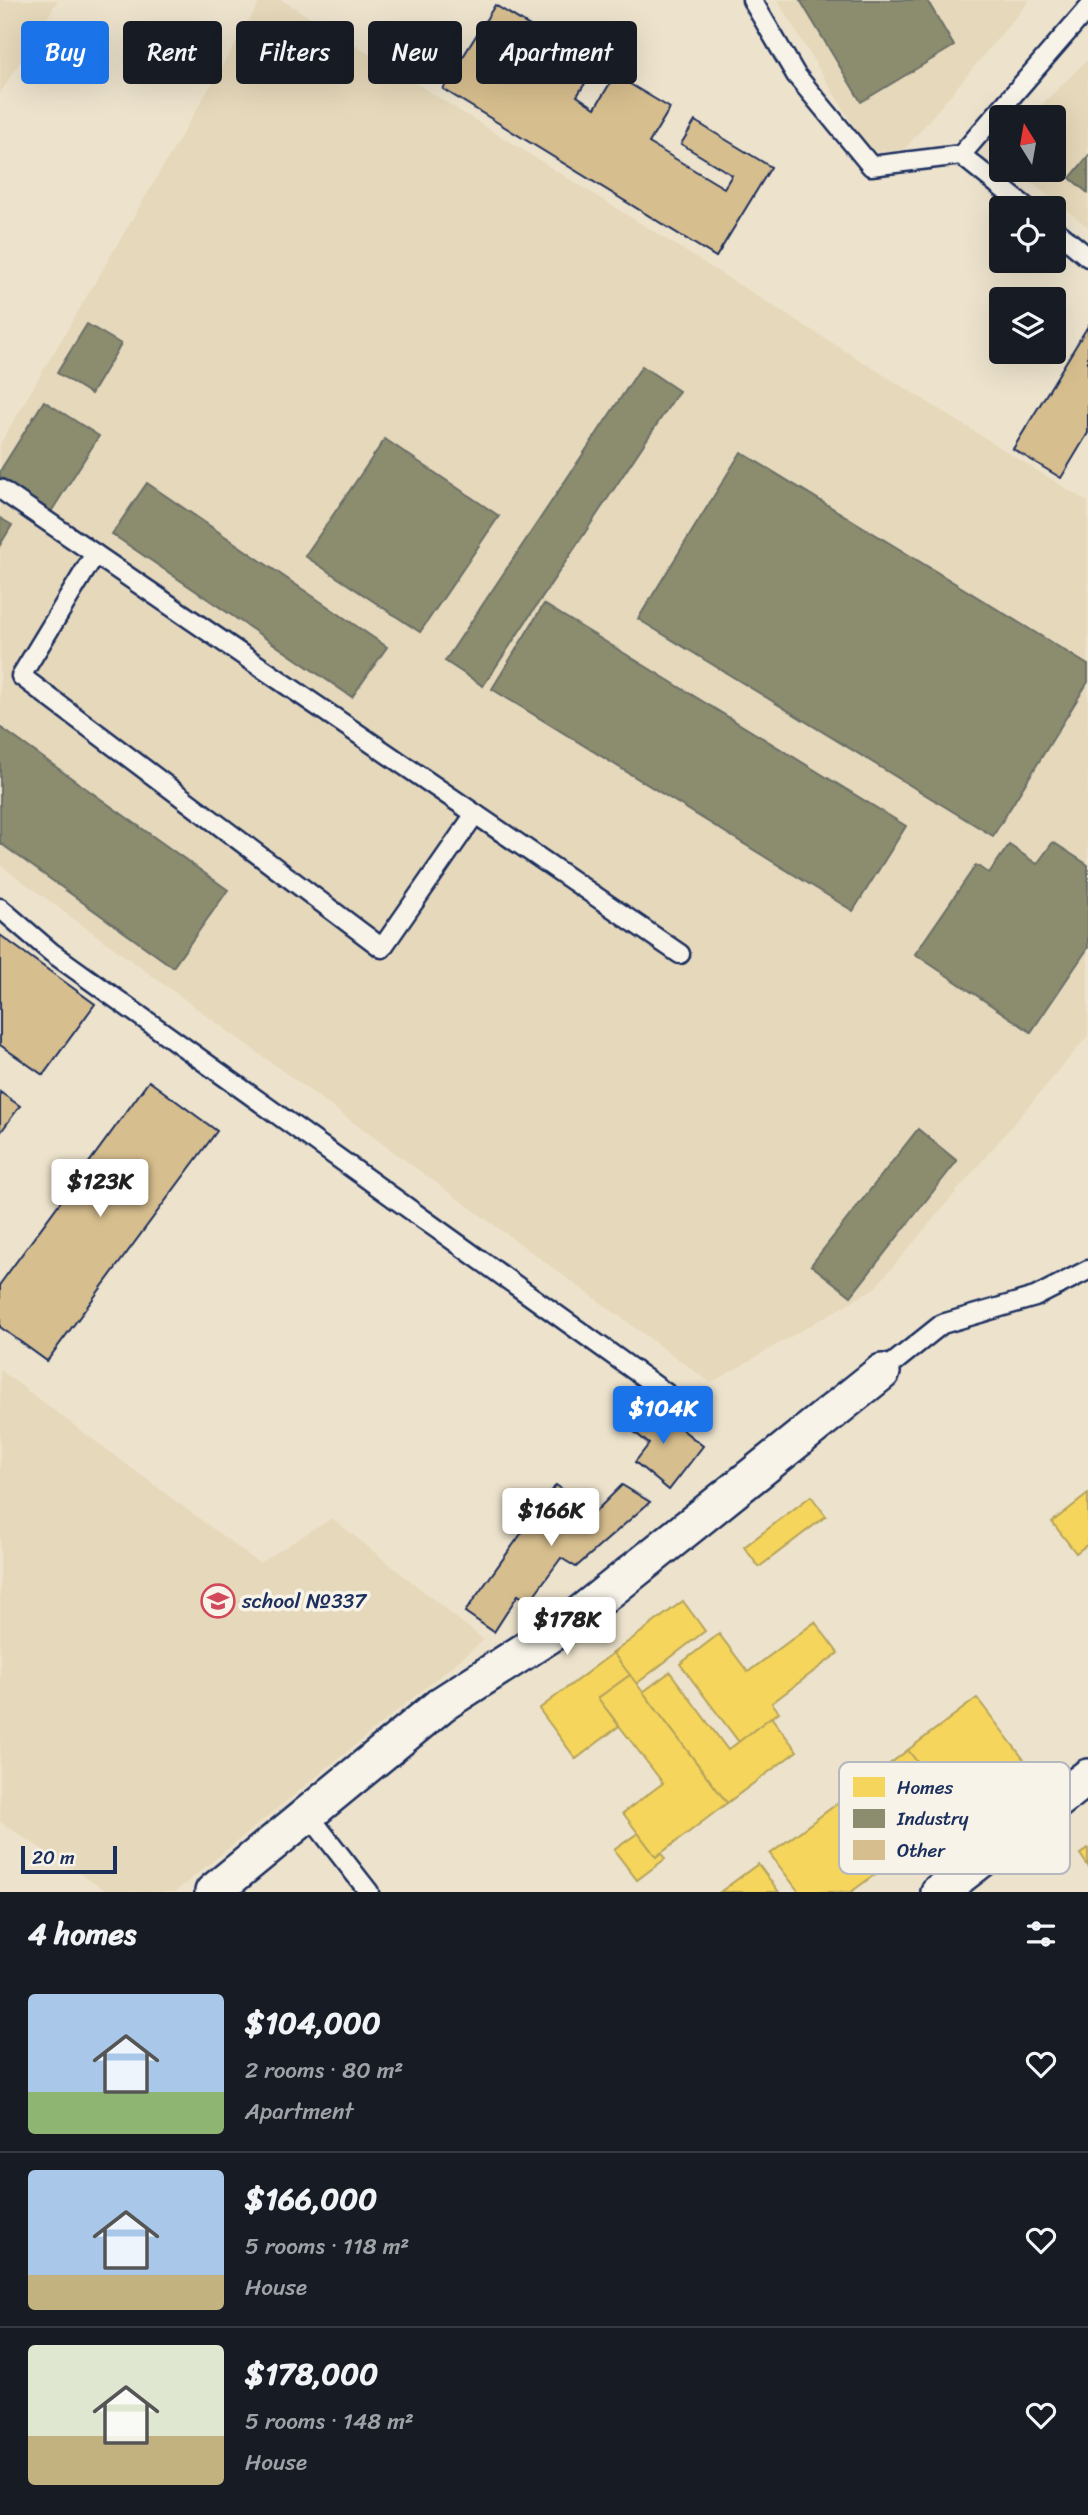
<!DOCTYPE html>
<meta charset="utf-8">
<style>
body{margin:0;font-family:Sriracha,sans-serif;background:#242831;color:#f1f3f6;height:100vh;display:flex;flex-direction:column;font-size:26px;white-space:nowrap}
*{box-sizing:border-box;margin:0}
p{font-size:23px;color:#9ea1a6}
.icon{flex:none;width:38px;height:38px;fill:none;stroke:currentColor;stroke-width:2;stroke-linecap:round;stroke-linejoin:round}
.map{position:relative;height:1892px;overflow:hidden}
.sheet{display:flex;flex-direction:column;background:#171b24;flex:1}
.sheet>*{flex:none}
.guide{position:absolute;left:21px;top:21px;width:700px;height:63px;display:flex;gap:14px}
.needle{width:46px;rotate:349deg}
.controls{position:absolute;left:989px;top:105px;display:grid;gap:14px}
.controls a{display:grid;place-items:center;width:77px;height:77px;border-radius:7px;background:#171b24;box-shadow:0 7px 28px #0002;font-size:35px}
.scale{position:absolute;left:21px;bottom:18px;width:96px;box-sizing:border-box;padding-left:7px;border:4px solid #1b2f5e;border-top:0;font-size:19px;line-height:24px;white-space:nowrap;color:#1b2f5e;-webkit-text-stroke:5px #f7f3e8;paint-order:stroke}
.price{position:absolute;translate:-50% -60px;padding:0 16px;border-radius:7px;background:#fff;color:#222;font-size:23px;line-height:46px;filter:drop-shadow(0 2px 4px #0008)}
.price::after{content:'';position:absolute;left:50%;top:42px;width:21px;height:16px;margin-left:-10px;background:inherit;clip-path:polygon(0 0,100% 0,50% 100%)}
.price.on{background:#1a73e8;color:#fff}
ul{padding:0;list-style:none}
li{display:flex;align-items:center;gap:21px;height:175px;padding:0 28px}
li+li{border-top:2px solid #363941}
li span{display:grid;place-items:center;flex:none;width:196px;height:140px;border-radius:7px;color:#555}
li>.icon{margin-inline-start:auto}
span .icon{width:84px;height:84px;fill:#fffc;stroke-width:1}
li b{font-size:30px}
h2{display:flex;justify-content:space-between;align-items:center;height:84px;padding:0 28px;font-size:30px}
.tag{padding:0 24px;border-radius:7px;background:#171b24;box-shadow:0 7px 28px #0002;font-size:24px;line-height:63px}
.tag.on{background:#1a73e8;color:#fff}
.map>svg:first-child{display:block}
.built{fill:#e6d8ba}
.homes{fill:#f6d55c;stroke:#b4a35d;stroke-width:2}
.industry{fill:#8c8c6e;stroke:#6a7069;stroke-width:2}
.building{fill:#d7be8e;stroke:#1b2f5e;stroke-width:2}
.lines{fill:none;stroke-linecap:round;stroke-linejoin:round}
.service-casing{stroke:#1b2f5e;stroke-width:23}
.minor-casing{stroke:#1b2f5e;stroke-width:40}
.service{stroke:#f7f3e8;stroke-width:18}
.minor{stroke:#f7f3e8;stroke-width:35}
.labels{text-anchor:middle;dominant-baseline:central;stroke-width:7;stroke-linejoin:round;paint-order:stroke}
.poi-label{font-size:21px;fill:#1b2f5e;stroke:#f7f3e8;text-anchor:start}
.key{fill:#f7f3e8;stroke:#b5b8bf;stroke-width:2}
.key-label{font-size:19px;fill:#1b2f5e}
</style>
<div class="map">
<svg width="1088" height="1892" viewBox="0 0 1088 1892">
<rect width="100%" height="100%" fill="#ede3cd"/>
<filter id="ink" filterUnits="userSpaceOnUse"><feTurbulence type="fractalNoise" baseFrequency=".0143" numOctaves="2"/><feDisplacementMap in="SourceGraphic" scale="14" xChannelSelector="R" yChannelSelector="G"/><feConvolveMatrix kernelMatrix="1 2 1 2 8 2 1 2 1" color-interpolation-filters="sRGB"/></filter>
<g filter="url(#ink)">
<g class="built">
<polygon points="0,0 58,0 0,94"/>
<polygon points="261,0 282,0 1088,502 1088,1036 875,1288 711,1383 0,865 0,444"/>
<polygon points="777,0 1030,0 905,149 870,153"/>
<polygon points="1088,59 1088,227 1015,170 1054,170 1054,117 1029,117"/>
<polygon points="0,1370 259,1563 332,1518 484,1640 175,1892 108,1892 0,1822"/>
</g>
<g class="homes">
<polygon points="1088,1494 1088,1544 1076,1553 1052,1522"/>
<polygon points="811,1496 826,1516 759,1567 744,1547"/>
<polygon points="683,1601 705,1631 636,1684 613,1653"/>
<polygon points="815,1622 838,1653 772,1703 779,1712 739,1742 680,1664 719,1634 748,1672"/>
<polygon points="613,1653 630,1675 598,1698 619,1726 576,1759 539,1709"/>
<polygon points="670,1672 728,1750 771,1717 797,1751 727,1803 643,1692"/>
<polygon points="630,1675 727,1803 656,1857 623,1813 663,1783 598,1698"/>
<polygon points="977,1698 1025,1761 956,1814 908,1750"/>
<polygon points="908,1750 956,1814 889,1864 842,1800"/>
<polygon points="842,1800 889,1864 851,1892 799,1892 770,1854"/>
<polygon points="638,1833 656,1857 661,1853 665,1859 637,1880 614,1850"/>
<polygon points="1088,1849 1088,1866 1080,1854"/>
<polygon points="758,1864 779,1892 720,1892"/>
</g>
<g class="industry">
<polygon points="800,0 927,0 954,46 861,102"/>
<polygon points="1088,156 1088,193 1070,178"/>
<polygon points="87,324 121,344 91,394 57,373"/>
<polygon points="642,366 679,391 483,686 445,661"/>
<polygon points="44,401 99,436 51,512 0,481 0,471"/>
<polygon points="385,439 499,516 420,632 305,556"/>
<polygon points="741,452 1088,665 1088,682 993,836 638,619"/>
<polygon points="147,483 387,647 352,697 112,534"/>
<polygon points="0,518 12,525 0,545"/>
<polygon points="544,604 906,826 853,911 492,689"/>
<polygon points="0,727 228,890 173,967 0,843"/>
<polygon points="1053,842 1088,865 1088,948 1031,1032 915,954 976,865 989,873 1009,845 1037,864"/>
<polygon points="918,1129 957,1161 851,1296 811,1265"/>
</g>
<g class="building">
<polygon points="495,5 596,66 577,96 595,108 615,75 670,108 649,143 724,188 732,175 681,144 695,121 771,167 716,257 443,89"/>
<polygon points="1088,326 1088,433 1061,478 1013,449"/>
<polygon points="0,935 95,1004 43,1075 0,1045"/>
<polygon points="149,1081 217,1131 47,1361 0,1327 0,1284"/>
<polygon points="0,1092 20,1106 0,1133"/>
<polygon points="646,1401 703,1446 669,1490 635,1462 649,1444 627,1426"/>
<polygon points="556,1485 595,1512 622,1485 650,1502 576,1567 561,1558 529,1602 518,1595 494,1632 465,1612"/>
</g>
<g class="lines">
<defs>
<g id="service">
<polyline points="752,0 796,75 871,166 961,155 1088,8"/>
<polyline points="961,155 1027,208"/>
<polyline points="1054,229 1088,257"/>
<polyline points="0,489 680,954"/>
<polyline points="95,554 21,676 382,948 475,814"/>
<polyline points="0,908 51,952 677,1401"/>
<polyline points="882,1372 942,1324 1035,1297 1088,1270"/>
<polyline points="308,1814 369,1892"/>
</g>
<g id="minor">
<polyline points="213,1892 442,1704 570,1622 882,1372"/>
<polyline points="939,1892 1088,1777"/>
</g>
</defs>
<use href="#service" class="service-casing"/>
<use href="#minor" class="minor-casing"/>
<use href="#service" class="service"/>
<use href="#minor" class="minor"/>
</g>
</g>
<defs>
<symbol id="school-ring" viewBox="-11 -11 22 22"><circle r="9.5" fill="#f7f3e8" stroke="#d1495b" stroke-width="1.5"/><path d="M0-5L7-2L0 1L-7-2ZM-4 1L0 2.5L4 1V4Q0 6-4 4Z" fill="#d1495b"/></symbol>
</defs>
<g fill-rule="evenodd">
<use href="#school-ring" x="199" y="1582" width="38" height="38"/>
</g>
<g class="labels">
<g class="poi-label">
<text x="242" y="1601">school №337</text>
</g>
</g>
<rect x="839" y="1762" width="231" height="112" rx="10" class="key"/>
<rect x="853" y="1777" width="32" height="20" fill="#f6d55c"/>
<rect x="853" y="1809" width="32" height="19" fill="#8c8c6e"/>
<rect x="853" y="1840" width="32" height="20" fill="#d7be8e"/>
<g class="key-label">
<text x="897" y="1794">Homes</text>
<text x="897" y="1825">Industry</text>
<text x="897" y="1857">Other</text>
</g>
</svg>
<div class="controls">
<a><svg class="needle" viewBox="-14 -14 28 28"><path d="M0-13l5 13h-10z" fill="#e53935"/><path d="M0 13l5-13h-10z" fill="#9ea1a6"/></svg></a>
<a><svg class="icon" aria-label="locate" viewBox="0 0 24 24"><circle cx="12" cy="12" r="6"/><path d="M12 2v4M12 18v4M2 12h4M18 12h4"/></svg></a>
<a><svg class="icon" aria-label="layers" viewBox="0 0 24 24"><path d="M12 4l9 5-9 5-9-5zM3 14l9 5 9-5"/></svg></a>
</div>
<div class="scale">20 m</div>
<b class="price" style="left:100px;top:1219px">$123K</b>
<b class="price on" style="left:663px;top:1446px">$104K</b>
<b class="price" style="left:551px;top:1548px">$166K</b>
<b class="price" style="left:567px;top:1657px">$178K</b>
<div class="guide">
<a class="tag on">Buy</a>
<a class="tag">Rent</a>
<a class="tag">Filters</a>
<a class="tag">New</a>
<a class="tag">Apartment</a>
</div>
</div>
<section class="sheet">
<h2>4 homes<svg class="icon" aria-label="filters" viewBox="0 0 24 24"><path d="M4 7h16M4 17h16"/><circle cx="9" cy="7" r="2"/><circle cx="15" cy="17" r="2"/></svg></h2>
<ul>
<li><span style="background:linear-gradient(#a9c7e8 70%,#8fb573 0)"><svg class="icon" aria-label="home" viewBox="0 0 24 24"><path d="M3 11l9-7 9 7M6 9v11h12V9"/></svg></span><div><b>$104,000</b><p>2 rooms · 80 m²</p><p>Apartment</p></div><svg class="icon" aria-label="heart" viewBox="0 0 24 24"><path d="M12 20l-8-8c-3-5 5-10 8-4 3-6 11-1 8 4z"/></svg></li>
<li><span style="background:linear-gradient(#a9c7e8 75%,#c2b280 0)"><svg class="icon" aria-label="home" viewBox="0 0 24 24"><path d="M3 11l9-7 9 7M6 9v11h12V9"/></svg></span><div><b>$166,000</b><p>5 rooms · 118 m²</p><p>House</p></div><svg class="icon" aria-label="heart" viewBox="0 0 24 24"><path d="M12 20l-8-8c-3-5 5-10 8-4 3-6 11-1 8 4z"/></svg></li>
<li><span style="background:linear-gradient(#dfe7d0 65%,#c2b280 0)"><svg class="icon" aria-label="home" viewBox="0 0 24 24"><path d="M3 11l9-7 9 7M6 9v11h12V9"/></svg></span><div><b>$178,000</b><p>5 rooms · 148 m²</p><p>House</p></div><svg class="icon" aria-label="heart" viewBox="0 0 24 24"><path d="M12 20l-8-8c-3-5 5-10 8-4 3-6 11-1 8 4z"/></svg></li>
</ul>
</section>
